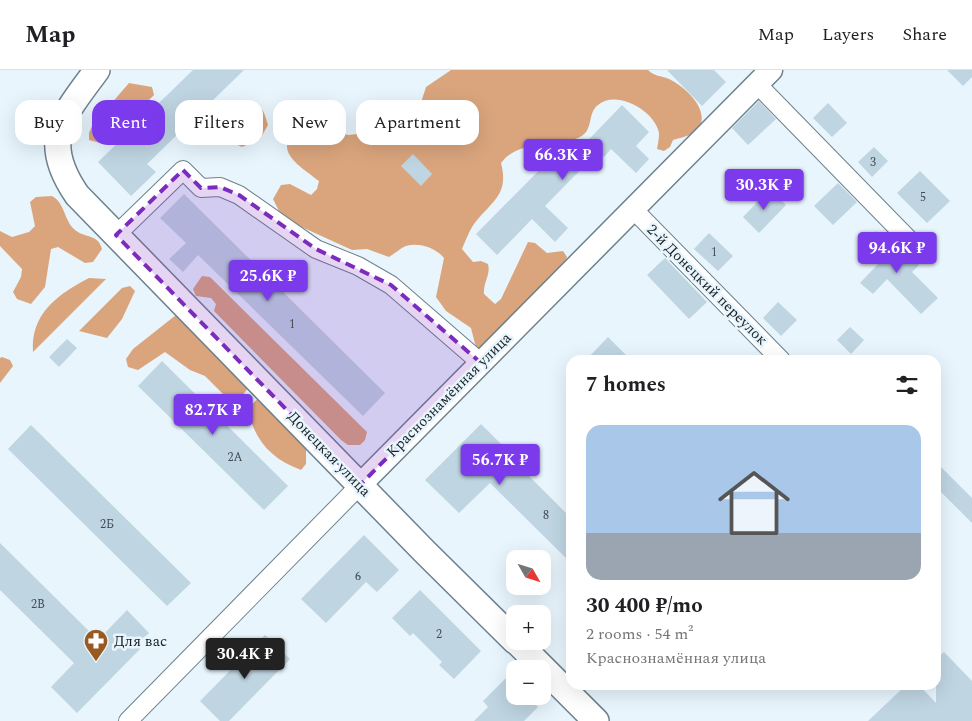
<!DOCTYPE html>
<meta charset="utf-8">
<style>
body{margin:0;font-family:Spectral,serif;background:#f6f6f6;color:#202124;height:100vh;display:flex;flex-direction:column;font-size:19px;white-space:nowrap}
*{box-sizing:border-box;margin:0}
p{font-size:16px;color:#757577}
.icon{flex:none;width:28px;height:28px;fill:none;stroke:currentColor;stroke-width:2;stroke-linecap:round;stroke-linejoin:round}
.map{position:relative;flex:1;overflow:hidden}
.side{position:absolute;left:566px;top:285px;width:375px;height:335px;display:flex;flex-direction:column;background:#fff;border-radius:15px;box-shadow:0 5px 20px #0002}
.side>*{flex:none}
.guide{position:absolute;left:15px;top:30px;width:475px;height:45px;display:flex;gap:10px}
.needle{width:32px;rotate:129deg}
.tools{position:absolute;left:506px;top:480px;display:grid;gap:10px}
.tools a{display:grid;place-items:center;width:45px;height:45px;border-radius:10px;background:#fff;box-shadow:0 5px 20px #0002;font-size:25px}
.price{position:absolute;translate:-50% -42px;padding:0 11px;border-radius:5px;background:#7c3aed;color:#fff;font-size:16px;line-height:32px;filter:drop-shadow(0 1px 2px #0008)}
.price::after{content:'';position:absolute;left:50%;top:30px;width:15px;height:11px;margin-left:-8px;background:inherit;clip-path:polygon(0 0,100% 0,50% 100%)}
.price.on{background:#222;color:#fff}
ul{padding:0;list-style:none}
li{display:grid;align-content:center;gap:10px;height:265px;padding:0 20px}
li span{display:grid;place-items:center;height:155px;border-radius:15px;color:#555}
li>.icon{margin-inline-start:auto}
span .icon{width:90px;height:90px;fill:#fffc;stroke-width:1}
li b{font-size:21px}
h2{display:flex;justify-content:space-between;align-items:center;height:60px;padding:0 20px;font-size:21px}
.tag{padding:0 18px;border-radius:15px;background:#fff;box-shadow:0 5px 20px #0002;font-size:18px;line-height:45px}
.tag.on{background:#7c3aed;color:#fff}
header{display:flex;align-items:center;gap:30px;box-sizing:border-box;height:70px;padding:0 25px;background:#fff;border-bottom:1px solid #e0e0e0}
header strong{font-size:24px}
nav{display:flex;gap:28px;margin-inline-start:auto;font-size:18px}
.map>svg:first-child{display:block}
.forest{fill:#daa57d}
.building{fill:#bfd5e2}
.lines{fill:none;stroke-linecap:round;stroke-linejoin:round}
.minor-casing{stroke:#6d828d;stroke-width:20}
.tertiary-casing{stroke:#6d828d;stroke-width:25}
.secondary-casing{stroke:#6d828d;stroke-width:28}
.minor{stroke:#fff;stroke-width:18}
.tertiary{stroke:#fff;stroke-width:22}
.secondary{stroke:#fff;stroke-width:25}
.marked{fill:#7b2cbf;fill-opacity:0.2;stroke:#7b2cbf;stroke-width:4;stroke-dasharray:10 6;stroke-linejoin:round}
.labels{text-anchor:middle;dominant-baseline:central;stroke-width:5;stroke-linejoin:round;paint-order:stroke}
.number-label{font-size:12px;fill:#414c53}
.street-label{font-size:15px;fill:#171f23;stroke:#e8f5fd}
.poi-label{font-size:15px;fill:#171f23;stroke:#e8f5fd;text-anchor:start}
</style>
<header>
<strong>Map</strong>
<nav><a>Map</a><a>Layers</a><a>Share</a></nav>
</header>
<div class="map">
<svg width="972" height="651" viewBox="0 0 972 651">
<rect width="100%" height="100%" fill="#e8f5fd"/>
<g class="forest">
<path d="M451 0H648C655 7 660 5 669 9 686 17 715 44 695 62 690 66 679 68 673 70L670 77 664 81 657 79C658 74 659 68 659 63 655 41 617 19 598 35 587 43 594 60 580 67 554 79 520 68 501 93 510 127 489 132 472 157 468 164 465 172 462 179L473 192 481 191 488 194C491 205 483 212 484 224L495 234 501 229 528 172 535 173 547 183 563 181 567 187 564 194 479 280 475 274 471 258 446 241 436 227 444 188C436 178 419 172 406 176 401 178 394 184 389 187L367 179 352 180 293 153 280 143 273 129 281 115 290 114 311 125 317 119 319 111C300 96 270 80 299 57L349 65 365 63 389 68 411 54 416 48 426 17Z"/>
<polygon points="129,13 152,17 154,25 104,74 89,70 89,63 92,56"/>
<path d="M249 33C263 35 264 42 268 55L260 69 242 77 231 72C228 49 228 46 249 33Z"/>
<path d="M52 126C65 133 64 150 74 159 84 169 98 163 102 179L93 192 85 193 58 177 51 179 45 217 31 234 17 229 13 222 21 207 22 199 0 176V161L12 167 29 162 35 156 30 132 36 127Z"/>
<polygon points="202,206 210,207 367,362 365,370 360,375 348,375 341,370 214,241 216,234 211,228 196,226 193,219"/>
<path d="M89 208 106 209 33 282C30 244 58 224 89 208Z"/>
<polygon points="130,216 135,221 122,249 107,268 79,261 122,218"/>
<polygon points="176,245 248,318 242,326 235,329 227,328 205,306 190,300 165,282 138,300 128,297 126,289 133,279"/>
<polygon points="2,287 10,290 13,296 0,313 0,288"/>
<path d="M258 328 306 378V394L301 400C271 389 254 370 248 339Z"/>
</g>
<g class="building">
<polygon points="193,0 244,0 147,94 156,102 131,126 98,92"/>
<polygon points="667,0 714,0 726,12 702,36"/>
<polygon points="947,0 972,0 972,7 963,16"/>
<polygon points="759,31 776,49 748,75 732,58"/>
<polygon points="828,33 847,53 832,67 813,48"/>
<polygon points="622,35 649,62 636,76 649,89 636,103 611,79 604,87 598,82 545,136 568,158 555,172 532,149 497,185 476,164 562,77 572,87"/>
<polygon points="874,77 888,91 872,107 858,92"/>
<polygon points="413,84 432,104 421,116 401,96"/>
<polygon points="920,101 950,131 927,153 897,123"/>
<polygon points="838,113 857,132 833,155 814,136"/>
<polygon points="770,119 786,135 759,163 743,147"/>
<polygon points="184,124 385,323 363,346 198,185 183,202 169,189 186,173 160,148"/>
<polygon points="876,161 903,188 907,183 919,195 912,202 938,228 921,244 887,209 873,224 860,213 880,192 862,174"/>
<polygon points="709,163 733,186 718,201 694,179"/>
<polygon points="665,188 707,232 689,249 647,205"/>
<polygon points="778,232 797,250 781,266 763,248"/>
<polygon points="850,257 864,270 851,284 837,270"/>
<polygon points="608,267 631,290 586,290"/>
<polygon points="67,269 77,278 59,297 49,287"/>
<polygon points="162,291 288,416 264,440 138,316"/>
<polygon points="481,354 514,387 512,389 571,448 571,493 490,413 459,443 425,410"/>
<polygon points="31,355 191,513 167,536 8,379"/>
<polygon points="936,392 972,428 972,453 936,417"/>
<polygon points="364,465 399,500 377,522 366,512 326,553 301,529"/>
<polygon points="0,473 98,570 127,540 149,563 138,574 141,578 77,643 51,617 74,593 0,520"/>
<polygon points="420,520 481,581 454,609 439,595 442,592 413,563 410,566 392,548"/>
<polygon points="265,565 290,589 229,651 220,651 200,631"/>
<polygon points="944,582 972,611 972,651 868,651 906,615 919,615 936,633 936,589"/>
<polygon points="507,607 515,614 515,626 527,626 538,637 524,651 474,651 488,637 483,631"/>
</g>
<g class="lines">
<defs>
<g id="minor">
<polyline points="757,14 920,181"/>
<polyline points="633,139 781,290"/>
<polyline points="116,165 183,100 201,118 220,117 239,125 316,179 358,196 391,215 481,293"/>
<polyline points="128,651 360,415"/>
</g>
<polyline id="tertiary" points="360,415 771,0"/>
<g id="secondary">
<path d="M97 0C63 46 39 70 77 125L424 481 515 571"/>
<polyline points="516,571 596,651"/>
</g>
</defs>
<use href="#minor" class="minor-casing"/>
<use href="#tertiary" class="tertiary-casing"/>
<use href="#secondary" class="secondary-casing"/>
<use href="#minor" class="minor"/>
<use href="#tertiary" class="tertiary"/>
<use href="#secondary" class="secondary"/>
</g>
<path class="marked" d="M183 100 201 118 220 117 239 125 316 179 391 215 481 293 360 415 116 165Z"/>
<defs>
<symbol id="pharmacy-pin" viewBox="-11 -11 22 30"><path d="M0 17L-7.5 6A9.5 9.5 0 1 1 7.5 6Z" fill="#995a21" stroke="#e8f5fd"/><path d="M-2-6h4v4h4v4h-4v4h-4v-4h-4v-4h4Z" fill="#fff"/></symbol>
</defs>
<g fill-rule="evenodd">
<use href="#pharmacy-pin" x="82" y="557" width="28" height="38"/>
</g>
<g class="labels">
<g class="number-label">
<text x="873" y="92">3</text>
<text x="923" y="127">5</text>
<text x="714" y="182">1</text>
<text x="292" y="254">1</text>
<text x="235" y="387">2А</text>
<text x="546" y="445">8</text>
<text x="107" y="454">2Б</text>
<text x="358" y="506">6</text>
<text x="38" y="534">2В</text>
<text x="439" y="564">2</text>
</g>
<g class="street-label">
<text transform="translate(707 215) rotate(45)">2-й Донецкий переулок</text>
<text transform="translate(449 325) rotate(-45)">Краснознамённая улица</text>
<text transform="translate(329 384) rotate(46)">Донецкая улица</text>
</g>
<g class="poi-label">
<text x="114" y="571">Для вас</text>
</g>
</g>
</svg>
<div class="tools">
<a><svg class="needle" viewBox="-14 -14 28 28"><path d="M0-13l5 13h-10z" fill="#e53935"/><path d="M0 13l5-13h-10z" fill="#757577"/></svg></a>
<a>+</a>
<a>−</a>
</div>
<b class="price" style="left:563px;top:111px">66.3K ₽</b>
<b class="price" style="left:764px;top:141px">30.3K ₽</b>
<b class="price" style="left:897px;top:204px">94.6K ₽</b>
<b class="price" style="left:268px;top:232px">25.6K ₽</b>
<b class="price" style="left:213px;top:366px">82.7K ₽</b>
<b class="price" style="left:500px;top:416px">56.7K ₽</b>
<b class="price on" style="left:245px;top:610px">30.4K ₽</b>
<div class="guide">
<a class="tag">Buy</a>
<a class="tag on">Rent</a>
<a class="tag">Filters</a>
<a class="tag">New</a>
<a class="tag">Apartment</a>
</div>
<section class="side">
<h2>7 homes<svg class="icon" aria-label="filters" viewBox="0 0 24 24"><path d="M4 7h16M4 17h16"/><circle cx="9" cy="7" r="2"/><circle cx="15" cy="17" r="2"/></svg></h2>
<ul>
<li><span style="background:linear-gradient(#a9c7e8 70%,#9aa5b1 0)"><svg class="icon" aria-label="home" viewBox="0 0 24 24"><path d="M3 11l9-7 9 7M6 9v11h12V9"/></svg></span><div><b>30 400 ₽/mo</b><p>2 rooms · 54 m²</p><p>Краснознамённая улица</p></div></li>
</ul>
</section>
</div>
